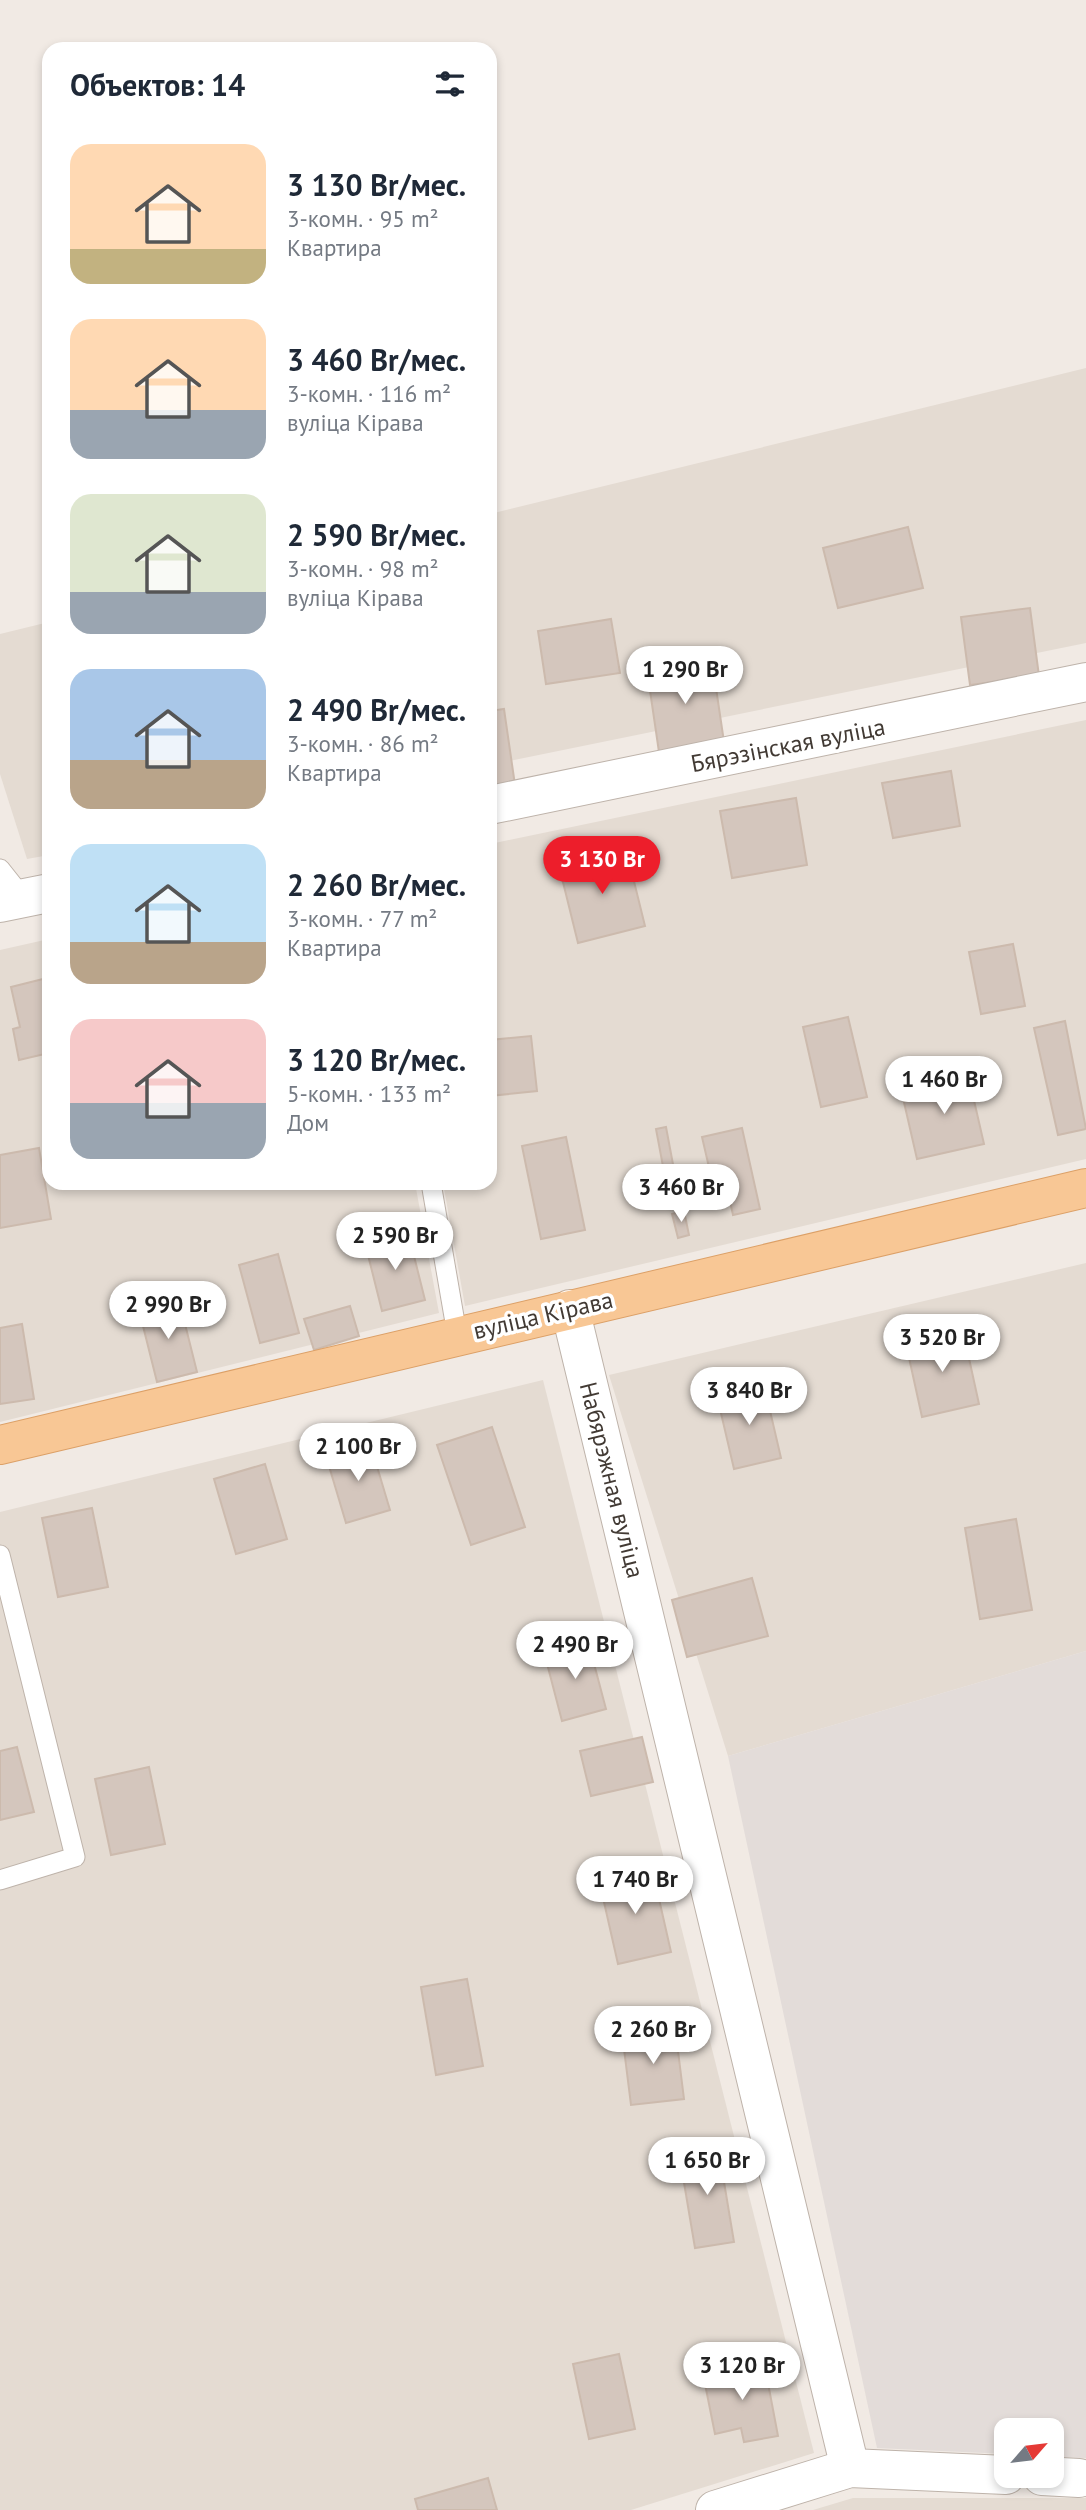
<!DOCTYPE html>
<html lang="ru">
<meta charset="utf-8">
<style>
body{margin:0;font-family:"PT Sans",sans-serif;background:#f2f2f3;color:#1f2937;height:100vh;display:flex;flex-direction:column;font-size:26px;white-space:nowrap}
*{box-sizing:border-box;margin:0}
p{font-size:23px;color:#747a83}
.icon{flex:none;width:38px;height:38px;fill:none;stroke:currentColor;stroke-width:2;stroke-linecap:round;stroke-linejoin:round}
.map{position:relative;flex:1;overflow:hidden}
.sheet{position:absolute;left:42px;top:42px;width:455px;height:1148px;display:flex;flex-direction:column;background:#fff;border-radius:21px;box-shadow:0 4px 10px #0003}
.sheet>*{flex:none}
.needle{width:46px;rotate:62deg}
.tools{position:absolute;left:994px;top:2418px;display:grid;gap:14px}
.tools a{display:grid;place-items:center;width:70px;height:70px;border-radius:14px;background:#fff;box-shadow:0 4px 10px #0003;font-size:35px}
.price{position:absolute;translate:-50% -60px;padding:0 16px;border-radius:24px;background:#fff;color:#222;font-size:23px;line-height:46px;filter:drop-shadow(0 2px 4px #0008)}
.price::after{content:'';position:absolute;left:50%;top:42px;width:21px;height:16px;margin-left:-10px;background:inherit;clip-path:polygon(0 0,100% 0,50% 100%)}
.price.selected{background:#ed1e2b;color:#fff}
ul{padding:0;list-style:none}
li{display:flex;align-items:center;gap:21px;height:175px;padding:0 28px}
li span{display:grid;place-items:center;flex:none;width:196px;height:140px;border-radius:21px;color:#555}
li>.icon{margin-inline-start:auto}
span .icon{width:84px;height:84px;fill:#fffc;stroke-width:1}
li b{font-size:30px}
h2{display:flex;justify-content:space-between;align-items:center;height:84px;padding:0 28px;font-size:30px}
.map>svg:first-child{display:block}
.residential{fill:#e4dbd2}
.industrial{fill:#e3dcd9}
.building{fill:#d4c6bd;stroke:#ccbaad;stroke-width:2}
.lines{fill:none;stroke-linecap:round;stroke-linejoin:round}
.lane-casing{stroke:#beb3aa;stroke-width:21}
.street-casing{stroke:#beb3aa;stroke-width:40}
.primary-casing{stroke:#dca067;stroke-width:40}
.lane{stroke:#fff;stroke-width:19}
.street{stroke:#fff;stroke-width:38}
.primary{stroke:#f8c795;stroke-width:38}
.labels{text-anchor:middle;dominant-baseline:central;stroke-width:7;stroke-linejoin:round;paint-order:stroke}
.street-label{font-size:24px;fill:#423a34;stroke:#fff}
</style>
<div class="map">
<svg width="1086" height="2510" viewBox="0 0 1086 2510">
<rect width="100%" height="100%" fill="#f1eae4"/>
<g class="residential">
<polygon points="1086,368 1086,643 490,765 490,514"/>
<polygon points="49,622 49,855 27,859 0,774 0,634"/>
<polygon points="1086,720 1086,1159 465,1306 443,1183 490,1183 490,844"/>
<polygon points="49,939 49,1183 415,1183 439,1313 0,1422 0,950"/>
<polygon points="1086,1263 1086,1651 728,1756 609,1375"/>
<polygon points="543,1380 814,2453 631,2510 0,2510 0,1512"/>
<polygon points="853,2498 1086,2498 1086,2510 813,2510"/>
</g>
<polygon class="industrial" points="1086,1651 1086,2458 1052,2457 1052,2431 1006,2431 1006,2454 877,2448 728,1756"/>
<g class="building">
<polygon points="908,527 923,588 838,608 823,548"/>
<polygon points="1030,608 1039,676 970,685 961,617"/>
<polygon points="611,619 620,673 546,684 538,631"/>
<polygon points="712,661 724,742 659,752 647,670"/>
<polygon points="504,709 515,785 490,789 490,711"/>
<polygon points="951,771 960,826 893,838 882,783"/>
<polygon points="796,798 807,865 732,878 720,811"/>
<polygon points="626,849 645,926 578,943 559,866"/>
<polygon points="1013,944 1025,1006 981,1014 969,952"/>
<polygon points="43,979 49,1004 49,1053 19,1060 13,1029 20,1027 11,987"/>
<polygon points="848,1017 867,1097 821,1107 803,1027"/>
<polygon points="1065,1021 1086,1129 1058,1135 1034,1028"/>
<polygon points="531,1036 537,1091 490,1096 490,1040"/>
<polygon points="967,1070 984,1144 917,1159 903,1098 930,1091 927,1078"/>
<polygon points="666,1127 681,1207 671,1209 656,1129"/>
<polygon points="742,1128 760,1209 733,1215 724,1173 711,1176 702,1137"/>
<polygon points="566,1137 585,1230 541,1239 522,1146"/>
<polygon points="39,1148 51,1219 0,1228 0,1155"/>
<polygon points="684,1211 689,1235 678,1238 672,1214"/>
<polygon points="408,1232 425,1300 382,1311 365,1243"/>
<polygon points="278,1254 299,1333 260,1343 239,1265"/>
<polygon points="179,1300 197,1372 157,1382 139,1310"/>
<polygon points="350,1306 359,1336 314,1350 304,1319"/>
<polygon points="22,1324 34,1399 0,1404 0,1328"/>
<polygon points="963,1331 979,1404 922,1417 906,1344"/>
<polygon points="764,1385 781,1458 734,1469 717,1396"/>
<polygon points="492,1427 525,1527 471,1545 437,1445"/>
<polygon points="370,1443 390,1510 346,1523 326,1456"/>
<polygon points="265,1464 287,1539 236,1554 214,1479"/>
<polygon points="92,1508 108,1587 58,1597 42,1518"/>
<polygon points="1016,1519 1032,1610 980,1619 965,1528"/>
<polygon points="752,1578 768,1636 687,1657 672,1600"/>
<polygon points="588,1641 606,1709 562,1721 544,1652"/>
<polygon points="642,1737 653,1782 591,1796 580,1751"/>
<polygon points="17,1747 34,1812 0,1820 0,1751"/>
<polygon points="149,1767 165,1844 111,1855 95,1779"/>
<polygon points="652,1868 671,1952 618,1964 599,1880"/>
<polygon points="467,1979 483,2066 436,2075 421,1987"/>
<polygon points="675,2027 684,2099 631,2105 622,2033"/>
<polygon points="718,2146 734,2242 695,2248 679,2153"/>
<polygon points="619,2354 635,2429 589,2439 573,2364"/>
<polygon points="764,2362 778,2436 744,2442 741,2428 715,2434 703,2374"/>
<polygon points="488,2478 497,2510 418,2510 415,2499"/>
</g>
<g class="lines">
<defs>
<g id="lane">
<polyline points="0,869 23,898"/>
<polyline points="431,1183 457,1334"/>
<polyline points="0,1555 75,1857 0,1880"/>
</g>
<g id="street">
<polyline points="490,805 1086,682"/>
<polyline points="0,903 49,893"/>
<polyline points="570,1309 850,2468"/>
<polyline points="1042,2476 1079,2478"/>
<polyline points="715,2510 850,2468 1006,2475"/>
</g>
<polyline id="primary" points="0,1445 1086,1188"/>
</defs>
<use href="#lane" class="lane-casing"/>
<use href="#street" class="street-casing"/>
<use href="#primary" class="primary-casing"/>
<use href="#lane" class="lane"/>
<use href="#street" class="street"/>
<use href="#primary" class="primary"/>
</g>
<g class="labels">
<g class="street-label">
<text transform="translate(788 745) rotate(-11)">Бярэзінская вуліца</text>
<text transform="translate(543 1315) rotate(-13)">вуліца Кірава</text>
<text transform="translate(612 1480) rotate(76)">Набярэжная вуліца</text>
</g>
</g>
</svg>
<div class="tools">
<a><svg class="needle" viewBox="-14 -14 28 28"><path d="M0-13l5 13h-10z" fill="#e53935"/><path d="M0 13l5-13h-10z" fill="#747a83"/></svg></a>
</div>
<b class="price" style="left:685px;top:706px">1 290 Br</b>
<b class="price selected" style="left:602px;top:896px">3 130 Br</b>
<b class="price" style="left:944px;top:1116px">1 460 Br</b>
<b class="price" style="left:681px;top:1224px">3 460 Br</b>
<b class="price" style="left:395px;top:1272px">2 590 Br</b>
<b class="price" style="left:168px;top:1341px">2 990 Br</b>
<b class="price" style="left:942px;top:1374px">3 520 Br</b>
<b class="price" style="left:749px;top:1427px">3 840 Br</b>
<b class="price" style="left:358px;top:1483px">2 100 Br</b>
<b class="price" style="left:575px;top:1681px">2 490 Br</b>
<b class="price" style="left:635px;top:1916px">1 740 Br</b>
<b class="price" style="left:653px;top:2066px">2 260 Br</b>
<b class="price" style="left:707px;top:2197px">1 650 Br</b>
<b class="price" style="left:742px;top:2402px">3 120 Br</b>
<section class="sheet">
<h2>Объектов: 14<svg class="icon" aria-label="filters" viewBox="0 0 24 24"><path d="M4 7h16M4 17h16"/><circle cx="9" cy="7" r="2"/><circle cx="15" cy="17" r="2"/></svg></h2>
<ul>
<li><span style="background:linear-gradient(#ffd9b3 75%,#c2b280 0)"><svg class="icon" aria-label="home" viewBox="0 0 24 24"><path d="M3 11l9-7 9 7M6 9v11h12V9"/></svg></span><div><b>3 130 Br/мес.</b><p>3-комн. · 95 m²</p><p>Квартира</p></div></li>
<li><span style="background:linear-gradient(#ffd9b3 65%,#9aa5b1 0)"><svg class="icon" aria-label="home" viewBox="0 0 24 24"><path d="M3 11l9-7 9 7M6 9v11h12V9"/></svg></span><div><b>3 460 Br/мес.</b><p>3-комн. · 116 m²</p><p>вуліца Кірава</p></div></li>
<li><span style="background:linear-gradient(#dfe7d0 70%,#9aa5b1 0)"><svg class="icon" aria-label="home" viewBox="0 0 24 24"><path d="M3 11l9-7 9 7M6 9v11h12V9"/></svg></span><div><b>2 590 Br/мес.</b><p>3-комн. · 98 m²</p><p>вуліца Кірава</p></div></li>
<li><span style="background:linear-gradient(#a9c7e8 65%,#b9a48a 0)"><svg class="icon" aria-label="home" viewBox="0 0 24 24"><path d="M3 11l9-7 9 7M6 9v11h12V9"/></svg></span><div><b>2 490 Br/мес.</b><p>3-комн. · 86 m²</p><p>Квартира</p></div></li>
<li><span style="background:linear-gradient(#bfe0f5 70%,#b9a48a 0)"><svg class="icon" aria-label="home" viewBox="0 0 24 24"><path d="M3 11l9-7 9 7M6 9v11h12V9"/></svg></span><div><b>2 260 Br/мес.</b><p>3-комн. · 77 m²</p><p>Квартира</p></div></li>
<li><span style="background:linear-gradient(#f6c9c9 60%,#9aa5b1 0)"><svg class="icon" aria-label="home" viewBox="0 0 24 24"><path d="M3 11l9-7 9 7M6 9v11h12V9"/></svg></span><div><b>3 120 Br/мес.</b><p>5-комн. · 133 m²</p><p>Дом</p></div></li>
</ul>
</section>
</div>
